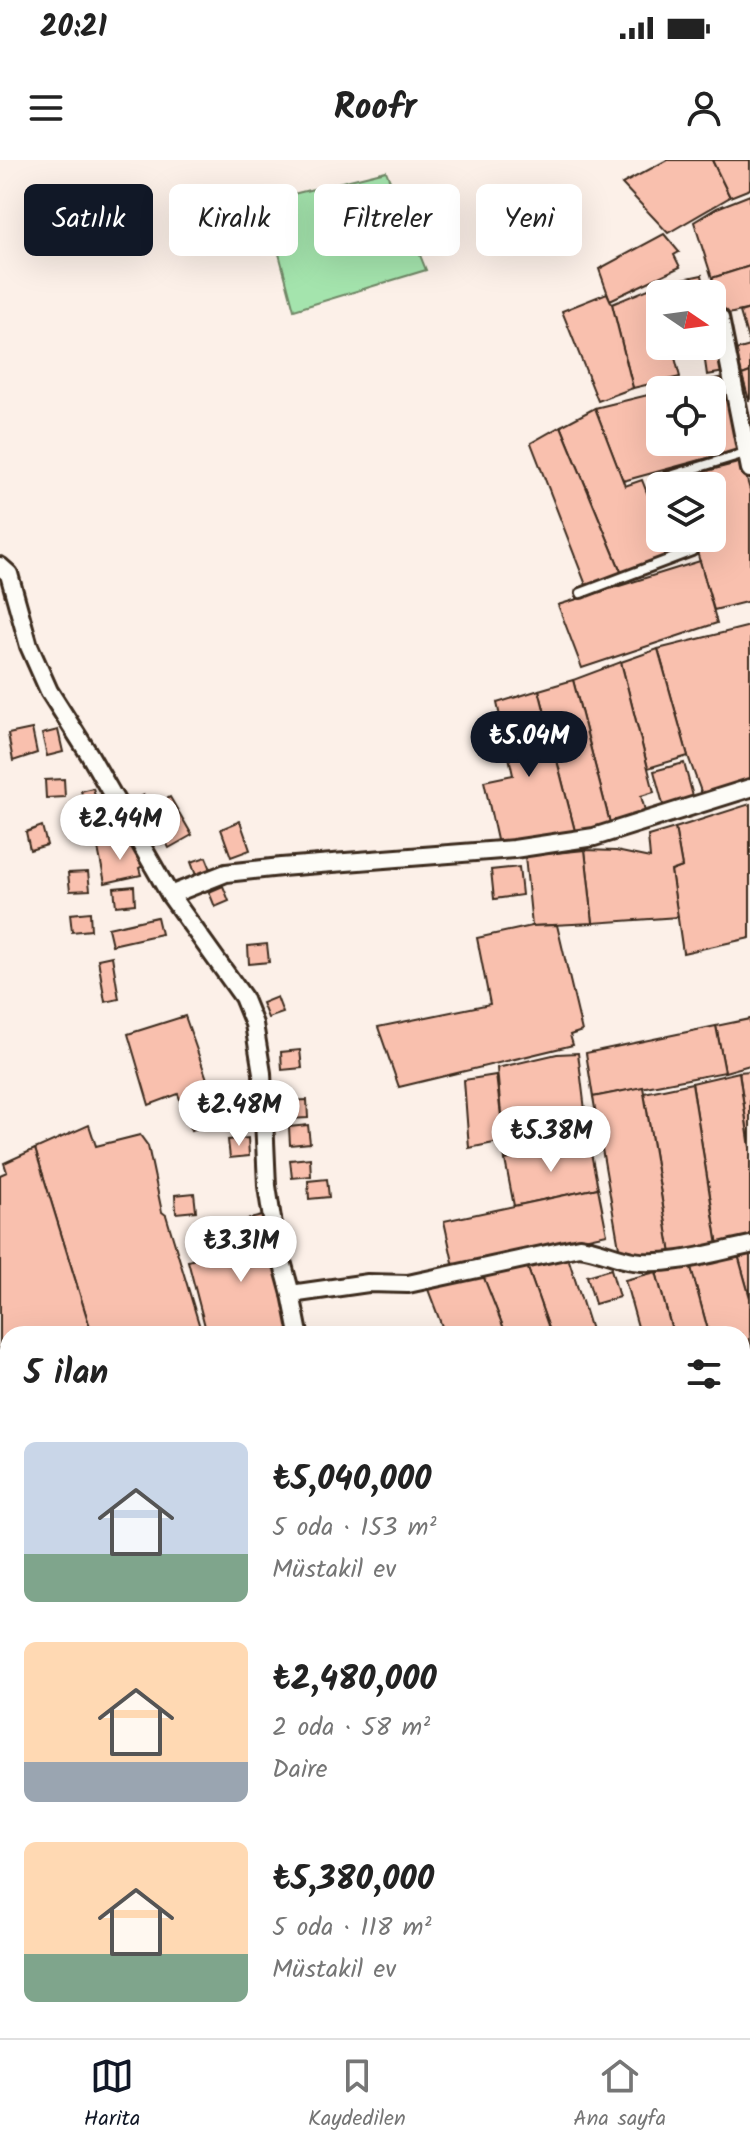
<!DOCTYPE html>
<html lang="tr">
<meta charset="utf-8">
<style>
body{margin:0;font-family:Kalam,sans-serif;background:#f6f6f6;color:#222;height:100vh;display:flex;flex-direction:column;font-size:30px;white-space:nowrap}
*{box-sizing:border-box;margin:0}
p{font-size:26px;color:#767676}
.icon{flex:none;width:44px;height:44px;fill:none;stroke:currentColor;stroke-width:2;stroke-linecap:round;stroke-linejoin:round}
.map{position:relative;flex:1;overflow:hidden}
.details{position:absolute;left:0px;top:1166px;width:750px;height:712px;display:flex;flex-direction:column;background:#fff;border-radius:24px 24px 0 0;box-shadow:0 8px 32px #0002}
.details>*{flex:none}
.guide{position:absolute;left:24px;top:24px;width:702px;height:72px;display:flex;gap:16px}
.needle{width:52px;rotate:103deg}
.fabs{position:absolute;left:646px;top:120px;display:grid;gap:16px}
.fabs a{display:grid;place-items:center;width:80px;height:80px;border-radius:12px;background:#fff;box-shadow:0 8px 32px #0002;font-size:40px}
.price{position:absolute;translate:-50% -68px;padding:0 18px;border-radius:28px;background:#fff;color:#222;font-size:26px;line-height:52px;filter:drop-shadow(0 2px 4px #0008)}
.price::after{content:'';position:absolute;left:50%;top:48px;width:24px;height:18px;margin-left:-12px;background:inherit;clip-path:polygon(0 0,100% 0,50% 100%)}
.price.on{background:#111827;color:#fff}
ul{padding:0;list-style:none}
li{display:flex;align-items:center;gap:24px;height:200px;padding:0 24px}
li span{display:grid;place-items:center;flex:none;width:224px;height:160px;border-radius:12px;color:#555}
li>.icon{margin-inline-start:auto}
span .icon{width:96px;height:96px;fill:#fffc;stroke-width:1}
li b{font-size:34px}
h2{display:flex;justify-content:space-between;align-items:center;height:96px;padding:0 24px;font-size:34px}
.pill{padding:0 28px;border-radius:12px;background:#fff;box-shadow:0 8px 32px #0002;font-size:28px;line-height:72px}
.pill.on{background:#111827;color:#fff}
.status{display:flex;justify-content:space-between;align-items:center;height:56px;padding:0 40px;background:#fff;direction:ltr}
.status svg{height:22px;fill:currentColor}
header{display:flex;justify-content:space-between;align-items:center;height:104px;padding:0 24px;background:#fff;font-size:36px;font-weight:800}
.menu{display:flex;justify-content:space-around;align-items:center;height:112px;border-top:2px solid #e0e0e0;background:#fff;font-size:22px;color:#767676}
.menu a{display:grid;justify-items:center;gap:4px}
.menu .on{color:#111827}
.map>svg:first-child{display:block}
.green{fill:#a4e4ad;stroke:#708766;stroke-width:2}
.building{fill:#f9c0ae;stroke:#3b2a1e;stroke-width:2}
.lines{fill:none;stroke-linecap:round;stroke-linejoin:round}
.service-casing{stroke:#3b2a1e;stroke-width:14}
.minor-casing{stroke:#3b2a1e;stroke-width:22}
.service{stroke:#fdfcf7;stroke-width:8}
.minor{stroke:#fdfcf7;stroke-width:16}
</style>
<div class="status"><b>20:21</b><svg viewBox="0 0 49 12"><path d="M0 12V9h3v3zM5 12V6h3v6zM10 12V3h3v9zM15 12V0h3v12zM26 1h20v11H26zM47 4h2v5h-2z"/></svg></div>
<header><svg class="icon" aria-label="menu" viewBox="0 0 24 24"><path d="M4 6h16M4 12h16M4 18h16"/></svg>Roofr<svg class="icon" aria-label="person" viewBox="0 0 24 24"><circle cx="12" cy="8" r="4"/><path d="M4 21q1-7 8-7t8 7"/></svg></header>
<div class="map">
<svg width="750" height="1878" viewBox="0 0 750 1878">
<rect width="100%" height="100%" fill="#fcf0e8"/>
<filter id="ink" filterUnits="userSpaceOnUse"><feTurbulence type="fractalNoise" baseFrequency=".0125" numOctaves="2"/><feDisplacementMap in="SourceGraphic" scale="16" xChannelSelector="R" yChannelSelector="G"/><feConvolveMatrix kernelMatrix="1 2 1 2 8 2 1 2 1" color-interpolation-filters="sRGB"/></filter>
<g filter="url(#ink)">
<polygon class="green" points="386,11 426,110 294,150 265,41"/>
<g class="building">
<polygon points="667,0 712,0 730,37 668,73 622,24"/>
<polygon points="712,0 750,0 750,29 730,37"/>
<polygon points="750,35 750,106 712,118 694,62 717,48"/>
<polygon points="664,74 679,92 674,95 680,107 610,140 599,109"/>
<polygon points="750,106 750,149 724,155 712,118"/>
<polygon points="702,115 706,134 676,134 673,121"/>
<polygon points="658,125 661,134 660,186 672,186 680,217 633,228 612,144"/>
<polygon points="607,133 612,144 633,228 598,241 562,151"/>
<polygon points="750,149 750,186 740,152"/>
<polygon points="721,184 725,212 707,215 703,187"/>
<polygon points="750,186 750,212 742,215 736,190"/>
<polygon points="750,212 750,239 749,240 742,215"/>
<polygon points="727,216 741,289 623,321 595,248 660,232 660,282 712,282 712,230 669,230"/>
<polygon points="595,248 625,326 642,320 660,366 660,378 665,378 672,395 622,414 561,266"/>
<polygon points="561,266 622,414 586,425 531,283"/>
<polygon points="742,302 750,330 750,441 714,450 693,378 712,378 712,326 677,326 675,319"/>
<polygon points="700,401 717,463 582,508 558,445"/>
<polygon points="750,466 750,624 703,637 688,596 658,489"/>
<polygon points="658,489 688,596 648,608 621,502"/>
<polygon points="621,502 654,632 641,636 647,658 611,667 573,520"/>
<polygon points="573,520 611,667 576,675 539,530"/>
<polygon points="539,530 576,675 499,689 484,621 513,615 497,543"/>
<polygon points="32,569 37,593 13,601 8,574"/>
<polygon points="58,570 63,592 47,596 42,574"/>
<polygon points="684,603 694,640 664,648 654,611"/>
<polygon points="64,619 65,637 46,638 45,620"/>
<polygon points="93,628 99,649 87,652 81,631"/>
<polygon points="144,635 151,647 170,637 192,675 169,688 153,659 144,664 131,642"/>
<polygon points="750,644 750,778 683,793 671,711 682,707 675,668"/>
<polygon points="240,661 250,690 231,697 221,669"/>
<polygon points="42,666 47,685 30,690 26,672"/>
<polygon points="675,668 682,707 671,711 678,757 593,763 585,690 616,691 650,698 648,676"/>
<polygon points="130,680 143,706 139,708 141,715 105,723 98,688"/>
<polygon points="585,690 593,763 532,766 525,696"/>
<polygon points="206,697 212,712 197,718 191,702"/>
<polygon points="519,707 522,735 494,739 491,710"/>
<polygon points="88,712 90,730 70,731 68,713"/>
<polygon points="134,726 135,744 116,746 114,728"/>
<polygon points="223,726 229,741 215,747 209,732"/>
<polygon points="90,752 91,770 72,772 70,754"/>
<polygon points="157,757 161,774 112,785 108,768"/>
<polygon points="557,765 582,871 570,875 573,885 399,927 378,867 490,844 477,778 532,766"/>
<polygon points="267,784 269,802 249,804 248,786"/>
<polygon points="112,796 119,839 105,842 98,799"/>
<polygon points="277,837 283,853 268,858 262,843"/>
<polygon points="185,856 222,962 191,970 178,934 149,945 128,874"/>
<polygon points="750,859 750,905 725,912 716,866"/>
<polygon points="716,866 725,912 593,937 586,893"/>
<polygon points="300,890 302,908 282,910 281,892"/>
<polygon points="578,893 589,983 505,1000 497,908 557,894"/>
<polygon points="750,911 750,988 739,912"/>
<polygon points="739,912 750,988 750,1080 718,1086 692,923"/>
<polygon points="496,915 504,981 469,988 464,920"/>
<polygon points="692,923 718,1086 671,1094 644,933"/>
<polygon points="643,927 671,1094 634,1098 620,1093 593,937"/>
<polygon points="307,940 308,958 288,959 287,941"/>
<polygon points="89,965 96,986 140,975 148,986 162,1052 166,1055 202,1174 92,1174 35,989"/>
<polygon points="308,965 310,983 290,985 289,967"/>
<polygon points="248,978 249,996 230,998 228,980"/>
<polygon points="589,983 598,1028 514,1046 505,1000"/>
<polygon points="35,989 92,1174 8,1174 8,1274 0,1275 0,1015 7,1012 4,1003"/>
<polygon points="310,998 311,1016 292,1018 290,1000"/>
<polygon points="327,1019 329,1037 309,1039 308,1021"/>
<polygon points="598,1028 607,1074 454,1107 444,1061"/>
<polygon points="194,1033 196,1051 176,1053 175,1035"/>
<polygon points="262,1056 292,1174 207,1174 188,1101 218,1093 213,1075 228,1071 226,1065"/>
<polygon points="750,1093 750,1138 738,1095"/>
<polygon points="567,1094 591,1170 566,1174 551,1174 526,1103"/>
<polygon points="738,1095 750,1138 750,1254 742,1256 742,1174 709,1174 690,1104"/>
<polygon points="526,1103 551,1174 506,1174 482,1113"/>
<polygon points="690,1104 709,1174 673,1174 656,1112"/>
<polygon points="611,1109 619,1137 595,1144 587,1116"/>
<polygon points="656,1112 673,1174 640,1174 625,1120"/>
<polygon points="482,1113 506,1174 455,1174 453,1167 443,1169 426,1124"/>
<polygon points="8,1278 8,1366 0,1368 0,1279"/>
<polygon points="8,1366 8,1462 0,1463 0,1368"/>
<polygon points="8,1467 8,1564 0,1568 0,1469"/>
<polygon points="8,1571 8,1594 0,1596 0,1574"/>
<polygon points="8,1600 8,1632 0,1634 0,1602"/>
<polygon points="17,1870 71,1870 73,1878 0,1878 0,1876"/>
<polygon points="73,1870 222,1870 224,1878 75,1878"/>
</g>
<g class="lines">
<defs>
<g id="service">
<polyline points="670,326 667,317 745,293"/>
<polyline points="581,433 692,391 687,378"/>
</g>
<g id="minor">
<polyline points="720,158 750,309"/>
<polyline points="0,406 9,414 29,486 49,531 89,594 170,735 243,837 254,864 262,913 267,1026 274,1072 291,1134 299,1174"/>
<polyline points="170,735 226,713 281,707 514,689 594,677 750,628"/>
<path d="M291 1134 368 1123 408 1124 579 1087C598 1089 615 1098 633 1101 669 1107 715 1092 750 1085"/>
<polyline points="742,1593 750,1590"/>
<polyline points="506,1870 510,1878"/>
</g>
</defs>
<use href="#service" class="service-casing"/>
<use href="#minor" class="minor-casing"/>
<use href="#service" class="service"/>
<use href="#minor" class="minor"/>
</g>
</g>
</svg>
<div class="fabs">
<a><svg class="needle" viewBox="-14 -14 28 28"><path d="M0-13l5 13h-10z" fill="#e53935"/><path d="M0 13l5-13h-10z" fill="#767676"/></svg></a>
<a><svg class="icon" aria-label="locate" viewBox="0 0 24 24"><circle cx="12" cy="12" r="6"/><path d="M12 2v4M12 18v4M2 12h4M18 12h4"/></svg></a>
<a><svg class="icon" aria-label="layers" viewBox="0 0 24 24"><path d="M12 4l9 5-9 5-9-5zM3 14l9 5 9-5"/></svg></a>
</div>
<b class="price on" style="left:529px;top:619px">₺5.04M</b>
<b class="price" style="left:120px;top:702px">₺2.44M</b>
<b class="price" style="left:239px;top:988px">₺2.48M</b>
<b class="price" style="left:551px;top:1014px">₺5.38M</b>
<b class="price" style="left:241px;top:1124px">₺3.31M</b>
<div class="guide">
<a class="pill on">Satılık</a>
<a class="pill">Kiralık</a>
<a class="pill">Filtreler</a>
<a class="pill">Yeni</a>
</div>
<section class="details">
<h2>5 ilan<svg class="icon" aria-label="filters" viewBox="0 0 24 24"><path d="M4 7h16M4 17h16"/><circle cx="9" cy="7" r="2"/><circle cx="15" cy="17" r="2"/></svg></h2>
<ul>
<li><span style="background:linear-gradient(#c9d6e8 70%,#7fa58c 0)"><svg class="icon" aria-label="home" viewBox="0 0 24 24"><path d="M3 11l9-7 9 7M6 9v11h12V9"/></svg></span><div><b>₺5,040,000</b><p>5 oda · 153 m²</p><p>Müstakil ev</p></div></li>
<li><span style="background:linear-gradient(#ffd9b3 75%,#9aa5b1 0)"><svg class="icon" aria-label="home" viewBox="0 0 24 24"><path d="M3 11l9-7 9 7M6 9v11h12V9"/></svg></span><div><b>₺2,480,000</b><p>2 oda · 58 m²</p><p>Daire</p></div></li>
<li><span style="background:linear-gradient(#ffd9b3 70%,#7fa58c 0)"><svg class="icon" aria-label="home" viewBox="0 0 24 24"><path d="M3 11l9-7 9 7M6 9v11h12V9"/></svg></span><div><b>₺5,380,000</b><p>5 oda · 118 m²</p><p>Müstakil ev</p></div></li>
</ul>
</section>
</div>
<nav class="menu">
<a class="on"><svg class="icon" aria-label="map" viewBox="0 0 24 24"><path d="M3 6l6-2 6 2 6-2v14l-6 2-6-2-6 2zM9 4v14M15 6v14"/></svg>Harita</a>
<a><svg class="icon" aria-label="saved" viewBox="0 0 24 24"><path d="M7 4h10v16l-5-4-5 4z"/></svg>Kaydedilen</a>
<a><svg class="icon" aria-label="home" viewBox="0 0 24 24"><path d="M3 11l9-7 9 7M6 9v11h12V9"/></svg>Ana sayfa</a>
</nav>
